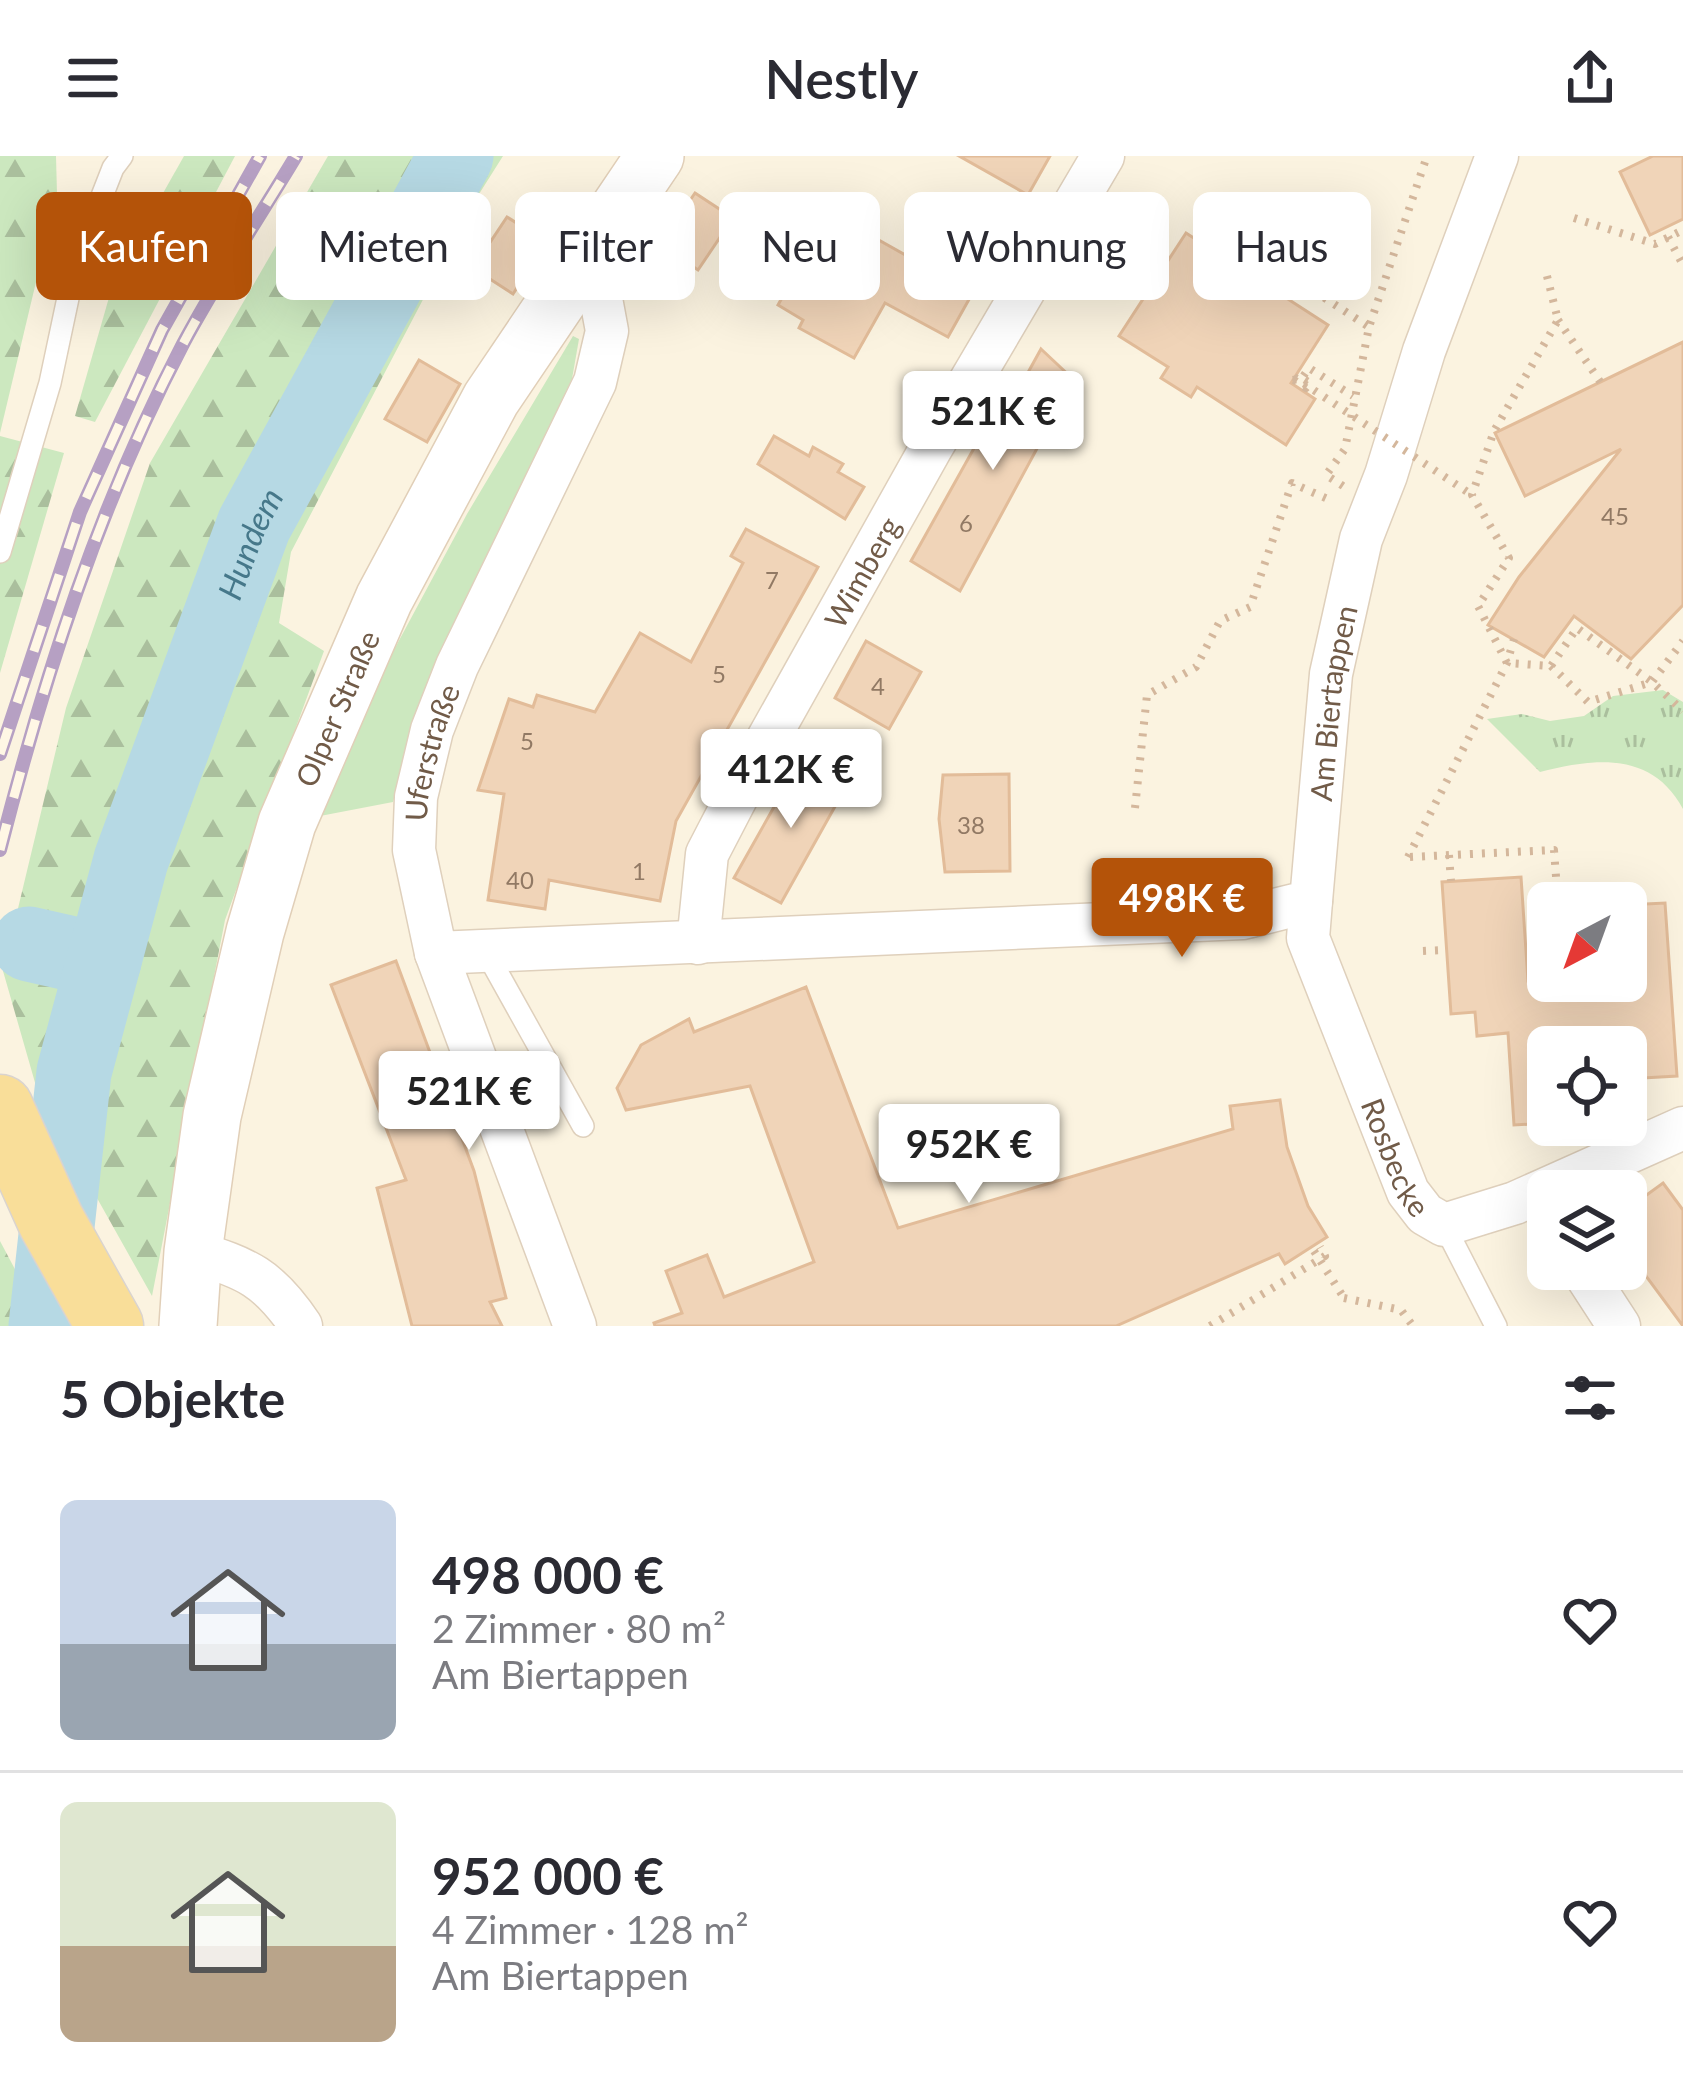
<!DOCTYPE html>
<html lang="de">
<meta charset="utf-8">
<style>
body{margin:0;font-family:Lato,sans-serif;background:#f7f7f7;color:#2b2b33;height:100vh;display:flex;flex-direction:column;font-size:45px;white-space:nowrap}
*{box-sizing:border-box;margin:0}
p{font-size:39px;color:#7c7c81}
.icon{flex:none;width:66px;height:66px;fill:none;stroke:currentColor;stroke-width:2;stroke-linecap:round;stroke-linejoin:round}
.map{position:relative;height:1170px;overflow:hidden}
.drawer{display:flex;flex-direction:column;background:#fff;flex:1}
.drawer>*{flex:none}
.hud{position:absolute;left:36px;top:36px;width:1611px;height:108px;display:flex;gap:24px}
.needle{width:78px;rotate:221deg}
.controls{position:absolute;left:1527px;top:726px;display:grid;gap:24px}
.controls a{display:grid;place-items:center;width:120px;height:120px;border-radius:18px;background:#fff;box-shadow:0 12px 48px #0002;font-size:60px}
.price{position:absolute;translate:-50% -102px;padding:0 27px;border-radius:12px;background:#fff;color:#222;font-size:39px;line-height:78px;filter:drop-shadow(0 3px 6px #0008)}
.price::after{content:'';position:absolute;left:50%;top:72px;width:36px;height:27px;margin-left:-18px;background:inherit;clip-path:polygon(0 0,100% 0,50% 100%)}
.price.active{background:#b45309;color:#fff}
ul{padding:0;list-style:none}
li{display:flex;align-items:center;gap:36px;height:300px;padding:0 60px}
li+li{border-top:3px solid #e1e1e2}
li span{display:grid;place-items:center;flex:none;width:336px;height:240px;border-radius:18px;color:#555}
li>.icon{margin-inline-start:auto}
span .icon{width:144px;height:144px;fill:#fffc;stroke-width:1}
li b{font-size:51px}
h2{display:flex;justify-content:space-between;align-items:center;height:144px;padding:0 60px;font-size:51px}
.pill{padding:0 42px;border-radius:18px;background:#fff;box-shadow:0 12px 48px #0002;font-size:42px;line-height:108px}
.pill.active{background:#b45309;color:#fff}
header{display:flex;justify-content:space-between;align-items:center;height:156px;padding:0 60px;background:#fff;font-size:54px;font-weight:600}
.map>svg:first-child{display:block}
.grass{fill:#cce8bf}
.forest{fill:url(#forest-firs)}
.park{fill:url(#park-tufts)}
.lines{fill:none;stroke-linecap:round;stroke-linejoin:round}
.river{stroke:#b6d9e4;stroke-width:75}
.building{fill:#f0d4b8;stroke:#e2bc99;stroke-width:3}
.service-casing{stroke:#dfd0bc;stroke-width:24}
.minor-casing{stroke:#dfd0bc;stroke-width:45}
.secondary-casing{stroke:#e1cfb8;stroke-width:60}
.primary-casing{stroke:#dad4cf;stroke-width:69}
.path{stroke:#d4b79c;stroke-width:8;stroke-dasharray:3 9;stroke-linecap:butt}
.service{stroke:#fff;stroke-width:21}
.minor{stroke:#fff;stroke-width:42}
.secondary{stroke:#fff;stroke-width:57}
.primary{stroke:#f9de99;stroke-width:66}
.rail-casing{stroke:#b6a0c3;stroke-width:14}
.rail{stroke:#fff7e5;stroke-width:9;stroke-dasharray:27;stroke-linecap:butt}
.path-bridge{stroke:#d4b79c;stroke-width:8;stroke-dasharray:3 9;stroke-linecap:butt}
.labels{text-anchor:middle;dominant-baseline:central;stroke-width:12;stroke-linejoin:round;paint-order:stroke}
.number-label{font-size:24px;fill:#917964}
.street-label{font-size:30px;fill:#715b48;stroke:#fff7e5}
.water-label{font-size:33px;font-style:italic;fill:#46788a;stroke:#fff7e5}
</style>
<header><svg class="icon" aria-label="menu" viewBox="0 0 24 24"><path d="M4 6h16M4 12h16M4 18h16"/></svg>Nestly<svg class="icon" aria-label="share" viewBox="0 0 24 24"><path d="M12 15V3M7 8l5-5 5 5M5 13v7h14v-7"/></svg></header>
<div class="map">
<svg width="1683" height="1170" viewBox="0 0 1683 1170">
<defs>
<pattern id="forest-firs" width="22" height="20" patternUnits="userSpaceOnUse" patternTransform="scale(3)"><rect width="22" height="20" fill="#cce8bf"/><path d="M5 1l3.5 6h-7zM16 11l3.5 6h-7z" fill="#aabf9d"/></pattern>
<pattern id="park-tufts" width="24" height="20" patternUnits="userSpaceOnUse" patternTransform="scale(3)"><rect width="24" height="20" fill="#cce8bf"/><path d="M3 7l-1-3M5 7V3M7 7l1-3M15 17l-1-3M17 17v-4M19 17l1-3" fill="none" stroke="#aabf9d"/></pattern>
</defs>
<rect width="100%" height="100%" fill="#fbf3e0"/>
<polygon class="grass" points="573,180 579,183 572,223 434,513 393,646 320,660 388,505 467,358"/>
<g class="forest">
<polygon points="0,0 56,0 57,38 0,277"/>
<polygon points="184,0 235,0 95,266 75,260 114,124"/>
<polygon points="328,0 503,0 474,46 291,396 279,467 324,495 225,764 152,1140 38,937 3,815 66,552 150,307"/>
<polygon points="0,280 64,297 0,517"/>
<polygon points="0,1085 45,1170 0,1170"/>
</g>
<path class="park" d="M1663 534 1683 546V653C1652 595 1595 602 1540 616L1487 563 1522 558 1550 565 1584 560 1613 540Z"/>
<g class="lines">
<g class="river">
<polyline points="29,788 104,805"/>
<path id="s1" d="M46 1170 74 916 131 704 254 369 456 0"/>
</g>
</g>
<g class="building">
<polygon points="959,0 1050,0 1028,39"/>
<polygon points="1653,0 1683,0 1683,63 1650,79 1620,16"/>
<polygon points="695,37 733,62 698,114 660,88"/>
<polygon points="507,61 547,86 513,138 473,112"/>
<polygon points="839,72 863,86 868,78 941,119 946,112 977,129 948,181 885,147 854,202 799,172 803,164 778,149 797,115 811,123"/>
<polygon points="1186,77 1328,169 1291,227 1315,243 1286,289 1197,231 1191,241 1161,222 1168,211 1119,180"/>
<polygon points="1683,186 1683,449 1631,503 1574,460 1544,501 1488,469 1519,421 1621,293 1525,340 1495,277"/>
<polygon points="1041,193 1074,224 960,435 911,405 1011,226 1020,231"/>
<polygon points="419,204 460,228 427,286 385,263"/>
<polygon points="774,280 809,300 813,291 843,308 838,316 864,331 845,363 758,308"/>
<polygon points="746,373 818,411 676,665 660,745 549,724 545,753 488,744 504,638 478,634 509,543 533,551 537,539 595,556 640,477 691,506 743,407 731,400"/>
<polygon points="866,485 921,516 889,573 835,542"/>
<polygon points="801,603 847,629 781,747 734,722"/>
<polygon points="1009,618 1010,715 945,716 939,663 943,619"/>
<polygon points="1521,721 1528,825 1626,825 1626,749 1665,747 1677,920 1626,923 1626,891 1548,891 1548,967 1514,969 1508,877 1477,880 1475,856 1451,858 1442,726"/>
<polygon points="396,805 474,1015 506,1142 490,1146 502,1170 412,1170 377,1032 406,1024 331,829"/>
<polygon points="806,831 898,1072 1233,973 1230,950 1280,944 1287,991 1308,1050 1327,1081 1285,1108 1279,1098 1116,1170 655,1170 654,1167 682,1157 666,1115 707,1099 724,1141 814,1106 750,930 626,954 617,932 641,889 689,863 694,876"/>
<polygon points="1663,1027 1683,1054 1683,1170 1626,1093 1626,1054"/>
</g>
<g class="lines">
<defs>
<g id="service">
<polyline points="0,396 50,227 75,109 113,12 122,0"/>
<polyline points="486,796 583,970"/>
<polyline points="1444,1069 1496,1170"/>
</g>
<g id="minor">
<path id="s2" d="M1311 745 1308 782 1408 1036 1425 1058 1444 1069 1515 1047 1683 972"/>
<path id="s3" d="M698 787 707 698 750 615 931 292 1103 0"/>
<path id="s4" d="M436 797 1243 762 1311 745 1331 518 1361 383 1386 319 1424 195 1497 0"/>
<path d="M193 1096C247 1112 269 1122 301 1170"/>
<polyline points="1582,1113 1619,1170"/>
<path id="s5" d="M575 1170 436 797 414 694 416 641 432 574 457 510 595 226 607 175 599 132 583 108"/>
</g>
<g id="secondary">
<path id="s6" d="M188 1170 193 1096 212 960 255 776 287 667 384 443 491 243 655 0"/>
</g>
<polyline id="primary" points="0,952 51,1065 110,1170"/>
</defs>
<use href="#service" class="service-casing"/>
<use href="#minor" class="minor-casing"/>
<use href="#secondary" class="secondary-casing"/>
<use href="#primary" class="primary-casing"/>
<g class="path">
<polyline points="1574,62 1655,88 1683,74"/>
<polyline points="1668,81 1683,109"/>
<polyline points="1250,119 1262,101 1369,171"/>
<polyline points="1547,120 1558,164 1494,275 1472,339 1509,402 1478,450 1507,507 1551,510 1577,472 1652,526 1683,555"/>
<polyline points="1558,164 1601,227"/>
<polyline points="1293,224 1302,222 1309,212 1353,240"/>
<polyline points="1294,224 1306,232 1310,227 1302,222"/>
<polyline points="1343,330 1326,319 1345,293 1369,171 1427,0"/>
<polyline points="1551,510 1588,546 1652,526 1683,485"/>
<polyline points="1135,652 1147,539 1196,511 1220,465 1250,451 1292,327 1332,345"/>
<polyline points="1449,699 1451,725"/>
<polyline points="1408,701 1507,507 1514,483"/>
<polyline points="1410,701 1554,694 1558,747"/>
<polyline points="1423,795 1446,794"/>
<polyline points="1563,825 1564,836"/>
<polyline points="1344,1142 1401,1154 1413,1170"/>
<polyline points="1210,1170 1325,1100 1320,1091"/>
</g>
<use href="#service" class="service"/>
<use href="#minor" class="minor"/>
<use href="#secondary" class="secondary"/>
<use href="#primary" class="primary"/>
<defs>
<g id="rail">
<polyline points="0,598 80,356 162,174 260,0"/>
<path d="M0 694C44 521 100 346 183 188 217 124 259 62 296 0"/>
</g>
</defs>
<use href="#rail" class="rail-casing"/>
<use href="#rail" class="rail"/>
<g class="path-bridge">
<polyline points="1294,221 1472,339"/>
<polyline points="1314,1095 1344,1142"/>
</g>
</g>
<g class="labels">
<g class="number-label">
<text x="1615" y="359">45</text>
<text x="966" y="366">6</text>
<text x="772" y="423">7</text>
<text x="719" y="517">5</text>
<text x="878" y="529">4</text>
<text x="527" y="584">5</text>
<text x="971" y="668">38</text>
<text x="639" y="714">1</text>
<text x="520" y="723">40</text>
</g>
<g class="street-label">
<text stroke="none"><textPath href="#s3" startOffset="411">Wimberg</textPath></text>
<text stroke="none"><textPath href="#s4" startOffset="1077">Am Biertappen</textPath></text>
<text stroke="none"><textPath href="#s6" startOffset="639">Olper Straße</textPath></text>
<text stroke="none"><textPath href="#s5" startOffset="603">Uferstraße</textPath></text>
<text stroke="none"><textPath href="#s2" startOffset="273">Rosbecke</textPath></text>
</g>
<g class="water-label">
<text stroke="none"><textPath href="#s1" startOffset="813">Hundem</textPath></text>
</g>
</g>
</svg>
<div class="controls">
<a><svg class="needle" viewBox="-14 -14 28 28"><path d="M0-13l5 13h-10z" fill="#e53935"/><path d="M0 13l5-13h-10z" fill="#7c7c81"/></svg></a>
<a><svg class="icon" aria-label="locate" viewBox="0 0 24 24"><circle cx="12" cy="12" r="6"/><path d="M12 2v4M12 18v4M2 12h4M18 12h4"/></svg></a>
<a><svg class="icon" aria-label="layers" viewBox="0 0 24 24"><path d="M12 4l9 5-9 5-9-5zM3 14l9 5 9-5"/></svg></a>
</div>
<b class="price" style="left:993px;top:317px">521K €</b>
<b class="price" style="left:791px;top:675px">412K €</b>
<b class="price active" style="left:1182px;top:804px">498K €</b>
<b class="price" style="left:469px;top:997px">521K €</b>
<b class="price" style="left:969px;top:1050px">952K €</b>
<div class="hud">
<a class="pill active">Kaufen</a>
<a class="pill">Mieten</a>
<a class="pill">Filter</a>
<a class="pill">Neu</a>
<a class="pill">Wohnung</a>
<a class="pill">Haus</a>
</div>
</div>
<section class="drawer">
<h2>5 Objekte<svg class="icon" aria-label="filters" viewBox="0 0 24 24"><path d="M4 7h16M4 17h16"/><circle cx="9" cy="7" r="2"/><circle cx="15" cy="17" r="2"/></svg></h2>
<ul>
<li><span style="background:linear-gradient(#c9d6e8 60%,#9aa5b1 0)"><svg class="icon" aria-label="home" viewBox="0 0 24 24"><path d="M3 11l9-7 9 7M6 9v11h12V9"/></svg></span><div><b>498 000 €</b><p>2 Zimmer · 80 m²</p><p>Am Biertappen</p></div><svg class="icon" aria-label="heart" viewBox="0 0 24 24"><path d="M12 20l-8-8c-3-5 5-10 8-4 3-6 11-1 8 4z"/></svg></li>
<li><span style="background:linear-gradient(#dfe7d0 60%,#b9a48a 0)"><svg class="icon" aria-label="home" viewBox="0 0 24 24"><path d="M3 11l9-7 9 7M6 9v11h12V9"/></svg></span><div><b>952 000 €</b><p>4 Zimmer · 128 m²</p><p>Am Biertappen</p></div><svg class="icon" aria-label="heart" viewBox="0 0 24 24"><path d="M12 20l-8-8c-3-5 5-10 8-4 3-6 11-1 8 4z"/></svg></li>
</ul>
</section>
